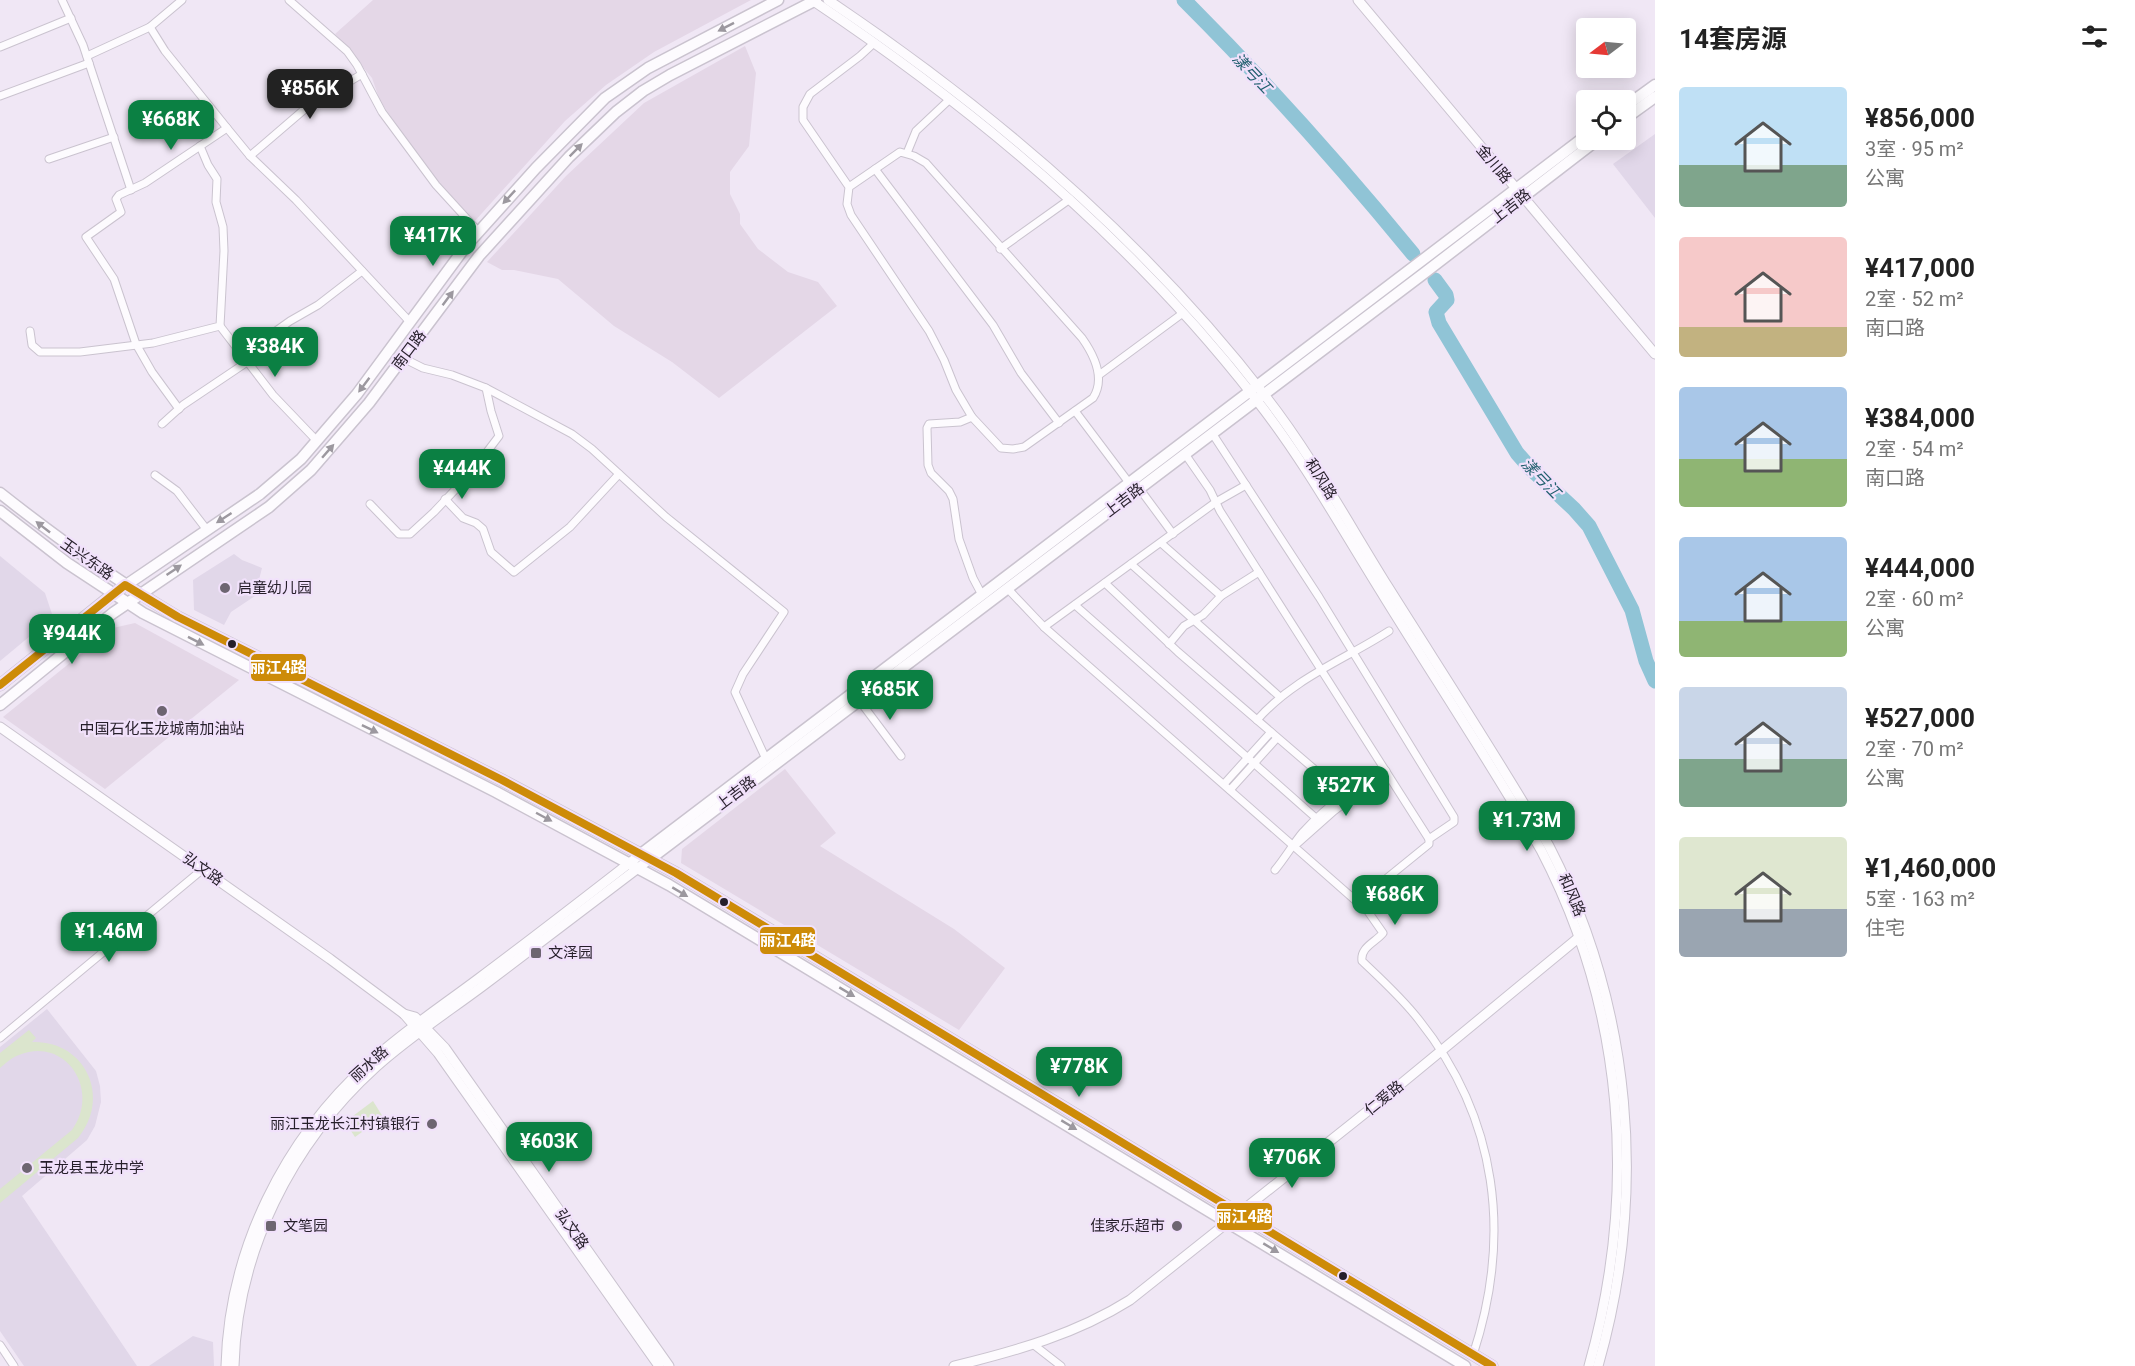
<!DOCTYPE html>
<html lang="zh">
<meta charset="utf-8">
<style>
body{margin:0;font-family:Roboto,"Noto Sans SC",sans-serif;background:#f6f6f6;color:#222;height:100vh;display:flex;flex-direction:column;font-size:22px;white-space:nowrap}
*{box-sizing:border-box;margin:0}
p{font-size:20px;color:#767676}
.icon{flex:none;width:33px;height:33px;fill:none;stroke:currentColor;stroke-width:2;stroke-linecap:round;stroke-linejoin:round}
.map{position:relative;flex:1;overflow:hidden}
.panel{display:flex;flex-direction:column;background:#fff;width:480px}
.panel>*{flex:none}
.needle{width:39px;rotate:254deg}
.tools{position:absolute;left:1576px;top:18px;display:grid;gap:12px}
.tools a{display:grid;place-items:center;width:60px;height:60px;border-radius:6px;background:#fff;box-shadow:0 3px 15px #0003;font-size:30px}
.price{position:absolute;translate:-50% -51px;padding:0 14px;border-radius:12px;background:#0b8043;color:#fff;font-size:20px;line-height:39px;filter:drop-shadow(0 2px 3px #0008)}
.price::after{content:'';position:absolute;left:50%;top:36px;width:18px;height:14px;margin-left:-9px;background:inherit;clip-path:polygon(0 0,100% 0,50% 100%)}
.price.selected{background:#222;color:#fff}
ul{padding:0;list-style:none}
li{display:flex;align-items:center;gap:18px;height:150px;padding:0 24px}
li span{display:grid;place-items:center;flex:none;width:168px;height:120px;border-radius:6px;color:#555}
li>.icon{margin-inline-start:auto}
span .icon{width:72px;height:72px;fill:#fffc;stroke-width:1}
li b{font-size:26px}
h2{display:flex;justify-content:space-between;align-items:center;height:72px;padding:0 24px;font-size:26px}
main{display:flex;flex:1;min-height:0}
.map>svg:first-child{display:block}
.commercial{fill:#e4d7e7}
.education{fill:#e1d7e9}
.green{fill:#dbe5cd}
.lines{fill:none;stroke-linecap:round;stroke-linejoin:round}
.river{stroke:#90c4d6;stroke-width:15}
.minor-casing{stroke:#cac3cf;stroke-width:9}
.tertiary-casing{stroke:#cac3cf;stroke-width:11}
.secondary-casing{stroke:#cac3cf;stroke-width:13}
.minor{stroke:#fdfbfe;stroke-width:7}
.tertiary{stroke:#fdfbfe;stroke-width:9}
.secondary{stroke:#fdfbfe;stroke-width:10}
.bus-1-casing{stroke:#f1e1fb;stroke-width:12}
.bus-1{stroke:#cd8b08;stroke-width:8}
.oneway{fill:#9c989f}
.poi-dot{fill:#6d6571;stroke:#f1e1fb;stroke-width:2}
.bus-dot{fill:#261f2a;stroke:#f1e1fb;stroke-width:2}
.labels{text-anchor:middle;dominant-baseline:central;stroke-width:4.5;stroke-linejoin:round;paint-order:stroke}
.street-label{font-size:15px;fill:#261f2a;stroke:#f1e1fb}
.poi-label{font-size:15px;fill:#261f2a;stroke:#f1e1fb;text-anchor:start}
.water-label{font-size:16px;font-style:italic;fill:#205f6e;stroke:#f1e1fb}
.line-badge{stroke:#f1e1fb;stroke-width:2}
.badge-label{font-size:16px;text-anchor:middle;font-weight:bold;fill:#fff}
</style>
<main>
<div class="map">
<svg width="1655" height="1366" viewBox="0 0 1655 1366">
<rect width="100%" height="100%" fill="#f0e7f5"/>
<g class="commercial">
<polygon points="373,0 751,0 654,52 606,85 565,121 474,222 436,181 380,101 372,78 335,34"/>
<polygon points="745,46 756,73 749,146 730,172 730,194 740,214 740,224 758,249 788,272 818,282 837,306 719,398 672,362 614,326 558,279 514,270 502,270 487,262 566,176 644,103"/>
<polygon points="135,623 239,680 105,789 3,717 113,628"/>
<polygon points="785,769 836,833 820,846 954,929 1005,968 959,1030 681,863 682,849"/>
</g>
<g class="education">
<polygon points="1655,134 1655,218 1613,164"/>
<polygon points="234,554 242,560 262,568 255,596 231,612 224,625 194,610 193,580"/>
<polygon points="0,556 45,593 53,617 0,661"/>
<polygon points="47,1009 96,1071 100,1086 101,1102 95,1126 87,1140 22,1196 137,1366 24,1366 0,1331 0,1047"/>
<polygon points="193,1336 213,1342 214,1366 149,1366"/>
</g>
<g class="green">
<path d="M29 1030 36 1038 32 1042C85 1040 112 1097 78 1138L0 1203V1189L72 1130C101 1091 66 1036 19 1055 12 1057 6 1063 0 1068V1053Z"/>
<polygon points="373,1101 383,1117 355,1137 345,1122"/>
</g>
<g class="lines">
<g class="river">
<path d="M1184 0C1265 81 1341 166 1413 254"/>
<polyline points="1435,280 1446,295 1447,300 1436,312 1439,323 1517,453 1531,469 1574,509 1589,526 1632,610 1646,661 1655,681"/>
</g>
<defs>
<g id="minor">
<polyline points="62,0 83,45 131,190"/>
<polyline points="289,0 347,51 357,65 382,112 436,185 478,231"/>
<polyline points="150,27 182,0"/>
<polyline points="0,47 71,18"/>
<polyline points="87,56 150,27 165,51 227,128"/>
<polyline points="0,96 89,63"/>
<polyline points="907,153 916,131 950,99"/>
<polyline points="250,156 306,108 362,74"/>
<polyline points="49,159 114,137"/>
<polyline points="875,169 993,325 1021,373 1059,423"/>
<path d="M849 187 900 152 914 156 926 163 1082 338C1094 355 1106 378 1093 398L1024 447 1013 449 1001 448 972 417 956 390 944 360 929 331 851 215 847 204 849 187 803 120V107L810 94 860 56 874 43"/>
<polyline points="1000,249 1070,199"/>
<polyline points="220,326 273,395 317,441"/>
<polyline points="30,331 32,345 40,352 80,352 153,343 220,326 224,251 223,227 216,202 217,179 208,165 200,146"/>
<polyline points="242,355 290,321 318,305 362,271"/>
<polyline points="403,358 423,368 452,375 486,388 572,434 592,449 666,517 784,612 743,674 735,692 766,759"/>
<polyline points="1099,375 1183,313"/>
<polyline points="179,409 152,372 136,344 114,279 86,237 121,212 116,199 119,195 145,183 227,128 250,156 296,200 410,322"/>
<polyline points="1075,411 1130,484"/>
<polyline points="972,417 960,422 929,424 927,428 928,465 931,473 949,491 953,499 959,539 973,578 982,595"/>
<polyline points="162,424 183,405 247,362"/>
<polyline points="1185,454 1210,490 1220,511 1429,839"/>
<polyline points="155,475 177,491 207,530"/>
<polyline points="1139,488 1173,534"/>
<polyline points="445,499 463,518 476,523 483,529 491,552 514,572 570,527 619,474"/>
<polyline points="370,504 399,534 410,534 434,512 471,473 499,436 491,411 486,388"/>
<polyline points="1161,543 1221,596"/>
<polyline points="1131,564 1280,697"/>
<polyline points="1105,583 1178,652 1349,799"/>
<polyline points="1007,588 1044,627 1355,900 1360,900 1429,844 1429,839 1454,822 1454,817 1319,597 1212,433"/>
<polyline points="1075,605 1317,819"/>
<polyline points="1044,627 1216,502 1246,485"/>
<polyline points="1169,644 1184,626 1203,615 1221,596 1259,572"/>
<polyline points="859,700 901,756"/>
<path d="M1257 720C1294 678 1344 660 1389 631"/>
<polyline points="1224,784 1271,732"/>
<polyline points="1230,790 1277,738"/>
<polyline points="1298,843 1334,811 1380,776"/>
<path d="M1275 870C1285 858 1293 844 1303 832 1326 807 1354 785 1386 771"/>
<path d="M1360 900 1383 933C1376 942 1360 947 1362 961 1382 980 1402 998 1419 1020 1498 1119 1512 1236 1473 1355"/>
<polyline points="0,1038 203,869"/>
<polyline points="0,1345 14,1366"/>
<polyline points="1034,1345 1061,1366"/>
</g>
<g id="tertiary">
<path d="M812 0C978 111 1132 240 1255 398 1304 460 1343 531 1385 598 1437 682 1492 765 1541 850 1625 1011 1638 1192 1589 1366"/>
<path d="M828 0C992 110 1145 240 1266 397 1312 456 1348 523 1388 587 1442 673 1498 758 1549 846 1632 1007 1648 1192 1598 1366"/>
<polyline points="1358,0 1655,354"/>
<polyline points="0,727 330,959 404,1014 438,1053 659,1366"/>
<polyline points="404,1014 415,1017 445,1048 669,1366"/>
<path d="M226 1366C229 1250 284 1139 370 1062 404 1031 442 1006 478 979 533 938 587 896 641 854"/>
<path d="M234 1366C237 1252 291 1144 376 1067 409 1037 448 1012 484 985 539 943 595 901 650 859"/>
<path d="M954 1366C1016 1351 1076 1334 1130 1300L1379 1102 1583 934"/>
</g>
<g id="secondary">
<polyline points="1626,106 1655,85"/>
<polyline points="1626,118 1655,97"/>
<path d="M0 493C57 538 115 580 178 617L502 780 676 873 1492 1366"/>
<polyline points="0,511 67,563 143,613 496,792 669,885 1465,1366"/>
<polyline points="0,685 113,594 260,494 301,459 357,394 466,246 536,168 605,98 648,68 778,0"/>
<polyline points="0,705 113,613 269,507 311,470 369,403 479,256 569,157 616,112 643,91 670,75 816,0"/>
<polyline points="641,854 1587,135"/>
<polyline points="650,859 1427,271 1597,140"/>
</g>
</defs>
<use href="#minor" class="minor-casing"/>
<use href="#tertiary" class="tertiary-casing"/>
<use href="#secondary" class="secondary-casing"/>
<use href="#minor" class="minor"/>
<use href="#tertiary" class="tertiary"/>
<use href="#secondary" class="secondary"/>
<defs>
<polyline id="bus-1" points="0,685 125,585 178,617 502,780 676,873 1492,1366"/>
</defs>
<use href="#bus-1" class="bus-1-casing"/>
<use href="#bus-1" class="bus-1"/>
</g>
<defs><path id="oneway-solid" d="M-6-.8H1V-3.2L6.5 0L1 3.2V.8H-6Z" transform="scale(1.5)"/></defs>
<g class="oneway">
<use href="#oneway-solid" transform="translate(726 27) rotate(153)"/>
<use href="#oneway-solid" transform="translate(576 150) rotate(-45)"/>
<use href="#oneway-solid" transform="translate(509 197) rotate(133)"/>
<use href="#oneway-solid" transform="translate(448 298) rotate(-53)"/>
<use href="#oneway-solid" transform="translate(364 385) rotate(127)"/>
<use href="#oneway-solid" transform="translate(328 451) rotate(-49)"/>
<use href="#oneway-solid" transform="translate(224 518) rotate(147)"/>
<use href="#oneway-solid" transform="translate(43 527) rotate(-142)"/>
<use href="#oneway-solid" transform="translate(174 570) rotate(-34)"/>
<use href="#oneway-solid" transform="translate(196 641) rotate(27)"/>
<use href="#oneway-solid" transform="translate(370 729) rotate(26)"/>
<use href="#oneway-solid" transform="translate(544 817) rotate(28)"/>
<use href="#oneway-solid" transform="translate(680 892) rotate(31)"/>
<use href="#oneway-solid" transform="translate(847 992) rotate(31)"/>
<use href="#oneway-solid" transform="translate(1069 1125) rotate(31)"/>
<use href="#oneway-solid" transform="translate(1271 1248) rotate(31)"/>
</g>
<g class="poi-dot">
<circle cx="225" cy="588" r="6"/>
<circle cx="162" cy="711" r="6"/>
<rect x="530" y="947" width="12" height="12" rx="3"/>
<circle cx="432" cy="1124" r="6"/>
<circle cx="27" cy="1168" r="6"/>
<rect x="265" y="1220" width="12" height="12" rx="3"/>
<circle cx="1177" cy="1226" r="6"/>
</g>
<g class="bus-dot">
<circle cx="232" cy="644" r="5"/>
<circle cx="724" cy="902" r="5"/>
<circle cx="1343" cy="1276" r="5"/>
</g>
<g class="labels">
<g class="street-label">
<text transform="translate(1494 164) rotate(50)">金川路</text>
<text transform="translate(1511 206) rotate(-38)">上吉路</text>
<text transform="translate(409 350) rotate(-53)">南口路</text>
<text transform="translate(1321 479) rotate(58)">和风路</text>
<text transform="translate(1124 500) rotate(-37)">上吉路</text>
<text transform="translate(87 559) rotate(35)">玉兴东路</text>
<text transform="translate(736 793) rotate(-37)">上吉路</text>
<text transform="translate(203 869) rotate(35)">弘文路</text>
<text transform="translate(1572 895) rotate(67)">和风路</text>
<text transform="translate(369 1064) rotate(-42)">丽水路</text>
<text transform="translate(1384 1098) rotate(-39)">仁爱路</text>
<text transform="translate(572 1229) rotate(55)">弘文路</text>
</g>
<g class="poi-label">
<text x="237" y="588">启童幼儿园</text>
<text x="162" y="729" text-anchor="middle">中国石化玉龙城南加油站</text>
<text x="548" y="953">文泽园</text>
<text x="420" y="1124" text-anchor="end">丽江玉龙长江村镇银行</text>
<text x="39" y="1168">玉龙县玉龙中学</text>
<text x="283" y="1226">文笔园</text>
<text x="1165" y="1226" text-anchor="end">佳家乐超市</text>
</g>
<g class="water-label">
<text transform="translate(1252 73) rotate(47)">漾弓江</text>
<text transform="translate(1541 478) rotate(46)">漾弓江</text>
</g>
</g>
<g class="line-badge">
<rect x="250" y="653" width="57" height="29" rx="6" fill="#cd8b08"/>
<rect x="759" y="926" width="57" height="29" rx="6" fill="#cd8b08"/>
<rect x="1216" y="1202" width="57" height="29" rx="6" fill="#cd8b08"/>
</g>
<g class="badge-label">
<text x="278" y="673">丽江4路</text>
<text x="788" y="946">丽江4路</text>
<text x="1244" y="1222">丽江4路</text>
</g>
</svg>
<div class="tools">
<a><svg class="needle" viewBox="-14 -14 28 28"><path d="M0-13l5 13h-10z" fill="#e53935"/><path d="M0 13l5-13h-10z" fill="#767676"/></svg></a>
<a><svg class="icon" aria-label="locate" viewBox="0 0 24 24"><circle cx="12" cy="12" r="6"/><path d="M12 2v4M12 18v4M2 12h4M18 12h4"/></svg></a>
</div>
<b class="price selected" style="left:310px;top:120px">¥856K</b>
<b class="price" style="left:171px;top:151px">¥668K</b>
<b class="price" style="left:433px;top:267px">¥417K</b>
<b class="price" style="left:275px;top:378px">¥384K</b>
<b class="price" style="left:462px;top:500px">¥444K</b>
<b class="price" style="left:72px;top:665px">¥944K</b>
<b class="price" style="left:890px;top:721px">¥685K</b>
<b class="price" style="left:1346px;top:817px">¥527K</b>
<b class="price" style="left:1527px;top:852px">¥1.73M</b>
<b class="price" style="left:1395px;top:926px">¥686K</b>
<b class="price" style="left:109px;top:963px">¥1.46M</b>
<b class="price" style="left:1079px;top:1098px">¥778K</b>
<b class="price" style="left:549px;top:1173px">¥603K</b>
<b class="price" style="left:1292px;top:1189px">¥706K</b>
</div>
<section class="panel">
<h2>14套房源<svg class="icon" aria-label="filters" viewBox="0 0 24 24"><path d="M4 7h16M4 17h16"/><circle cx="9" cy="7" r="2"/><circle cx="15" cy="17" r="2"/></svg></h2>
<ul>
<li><span style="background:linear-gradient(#bfe0f5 65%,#7fa58c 0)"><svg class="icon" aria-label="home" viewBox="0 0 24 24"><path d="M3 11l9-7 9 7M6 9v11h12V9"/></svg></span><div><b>¥856,000</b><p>3室 · 95 m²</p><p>公寓</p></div></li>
<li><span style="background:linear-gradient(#f6c9c9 75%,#c2b280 0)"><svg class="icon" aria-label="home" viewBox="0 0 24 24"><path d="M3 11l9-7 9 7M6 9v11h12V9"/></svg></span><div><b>¥417,000</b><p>2室 · 52 m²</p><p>南口路</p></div></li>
<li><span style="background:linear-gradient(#a9c7e8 60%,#8fb573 0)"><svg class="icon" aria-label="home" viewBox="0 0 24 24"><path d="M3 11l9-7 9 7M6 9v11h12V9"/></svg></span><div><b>¥384,000</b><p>2室 · 54 m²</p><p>南口路</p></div></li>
<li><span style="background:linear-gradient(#a9c7e8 70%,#8fb573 0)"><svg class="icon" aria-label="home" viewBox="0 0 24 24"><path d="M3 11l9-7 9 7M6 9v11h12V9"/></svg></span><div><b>¥444,000</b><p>2室 · 60 m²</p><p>公寓</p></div></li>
<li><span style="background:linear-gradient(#c9d6e8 60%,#7fa58c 0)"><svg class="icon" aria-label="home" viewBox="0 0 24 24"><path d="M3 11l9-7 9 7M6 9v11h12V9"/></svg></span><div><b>¥527,000</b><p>2室 · 70 m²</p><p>公寓</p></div></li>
<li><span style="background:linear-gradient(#dfe7d0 60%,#9aa5b1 0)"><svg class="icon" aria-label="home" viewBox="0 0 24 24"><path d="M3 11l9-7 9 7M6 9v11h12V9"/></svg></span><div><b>¥1,460,000</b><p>5室 · 163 m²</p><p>住宅</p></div></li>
</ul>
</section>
</main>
